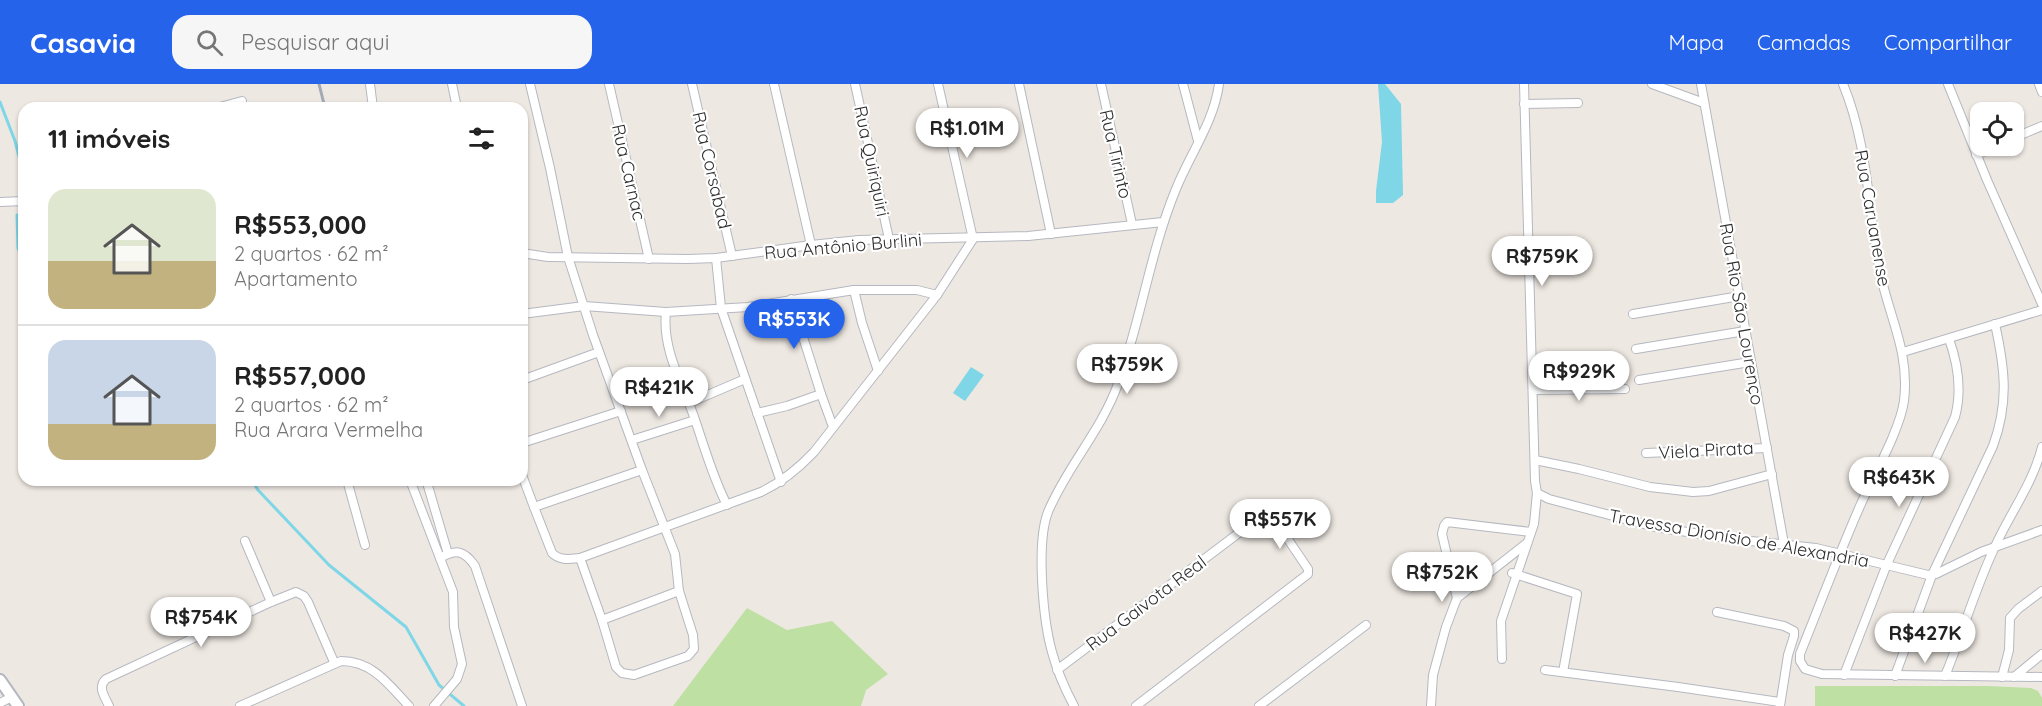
<!DOCTYPE html>
<html lang="pt">
<meta charset="utf-8">
<style>
body{margin:0;font-family:Quicksand,sans-serif;background:#f6f6f6;color:#222;height:100vh;display:flex;flex-direction:column;font-size:22px;white-space:nowrap}
*{box-sizing:border-box;margin:0}
p{font-size:20px;color:#767676}
.icon{flex:none;width:33px;height:33px;fill:none;stroke:currentColor;stroke-width:2;stroke-linecap:round;stroke-linejoin:round}
.map{position:relative;flex:1;overflow:hidden}
.sheet{position:absolute;left:18px;top:18px;width:510px;height:384px;display:flex;flex-direction:column;background:#fff;border-radius:18px;box-shadow:0 2px 4px #0004}
.sheet>*{flex:none}
.controls{position:absolute;left:1970px;top:18px;display:grid;gap:12px}
.controls a{display:grid;place-items:center;width:54px;height:54px;border-radius:12px;background:#fff;box-shadow:0 2px 4px #0004;font-size:30px}
.price{position:absolute;translate:-50% -51px;padding:0 14px;border-radius:21px;background:#fff;color:#222;font-size:20px;line-height:39px;filter:drop-shadow(0 2px 3px #0008)}
.price::after{content:'';position:absolute;left:50%;top:36px;width:18px;height:14px;margin-left:-9px;background:inherit;clip-path:polygon(0 0,100% 0,50% 100%)}
.price.current{background:#2563eb;color:#fff}
ul{padding:0;list-style:none}
li{display:flex;align-items:center;gap:18px;height:150px;padding:0 30px}
li+li{border-top:2px solid #e0e0e0}
li span{display:grid;place-items:center;flex:none;width:168px;height:120px;border-radius:18px;color:#555}
li>.icon{margin-inline-start:auto}
span .icon{width:72px;height:72px;fill:#fffc;stroke-width:1}
li b{font-size:26px}
h2{display:flex;justify-content:space-between;align-items:center;height:72px;padding:0 30px;font-size:26px}
header{display:flex;align-items:center;gap:36px;box-sizing:border-box;height:84px;padding:0 30px;background:#2563eb;color:#fff}
header strong{font-size:28px}
nav{display:flex;gap:33px;margin-inline-start:auto;font-size:21px}
.search{width:420px;height:54px;background:#f6f6f6;display:flex;align-items:center;gap:15px;box-sizing:border-box;padding:0 21px;border-radius:18px;color:#767676;font-size:22px}
.map>svg:first-child{display:block}
.green{fill:#bee0a3}
.water{fill:#7ed6e7}
.lines{fill:none;stroke-linecap:round;stroke-linejoin:round}
.stream{stroke:#7ed6e7;stroke-width:3}
.street-casing{stroke:#b5b8c0;stroke-width:10}
.secondary-casing{stroke:#b5b8c0;stroke-width:14}
.street{stroke:#fff;stroke-width:8}
.secondary{stroke:#fff;stroke-width:10}
.rail{stroke:#a4a9b6;stroke-width:3}
.labels{text-anchor:middle;dominant-baseline:central;stroke-width:4.5;stroke-linejoin:round;paint-order:stroke}
.street-label{font-size:18px;fill:#2e2e2e;stroke:#fff}
</style>
<header>
<strong>Casavia</strong>
<div class="search"><svg class="icon" aria-label="search" viewBox="0 0 24 24"><circle cx="10" cy="10" r="6"/><path d="M15 15l6 6"/></svg>Pesquisar aqui</div>
<nav><a>Mapa</a><a>Camadas</a><a>Compartilhar</a></nav>
</header>
<div class="map">
<svg width="2042" height="622" viewBox="0 0 2042 622">
<rect width="100%" height="100%" fill="#eee8e2"/>
<g class="green">
<polygon points="747,524 787,546 832,537 888,590 866,606 861,622 673,622"/>
<polygon points="1815,602 1988,602 2031,604 2038,607 2042,614 2042,622 1815,622"/>
</g>
<g class="water">
<polygon points="1378,0 1385,0 1401,20 1403,111 1393,119 1376,119 1376,107 1382,58"/>
<polygon points="971,283 984,291 965,317 953,309"/>
</g>
<g class="lines">
<g class="stream">
<polyline points="0,18 15,57 21,80 20,103"/>
<polyline points="17,131 18,164 24,178"/>
<polyline points="252,396 258,406 329,481 406,543 439,601 464,622"/>
</g>
<defs>
<g id="street">
<polyline points="370,0 373,24"/>
<polyline points="452,0 457,24"/>
<polyline points="530,0 550,84 568,173 593,251 642,386"/>
<polyline points="609,0 649,175"/>
<polyline points="692,0 732,172"/>
<polyline points="774,0 811,161"/>
<polyline points="855,0 889,155"/>
<polyline points="1019,0 1051,150"/>
<polyline points="1101,0 1132,140"/>
<polyline points="1183,0 1198,57"/>
<polyline points="1652,0 1704,19"/>
<polyline points="1701,0 1784,460"/>
<path d="M1843 0C1868 60 1868 125 1880 188 1889 233 1910 268 1904 317 1900 346 1873 393 1860 422 1839 470 1820 520 1800 570V577L1805 585 1822 590 2042 593"/>
<polyline points="1948,0 1987,96 2042,220"/>
<polyline points="2039,0 2042,8"/>
<polyline points="1524,20 1578,19"/>
<polyline points="216,24 242,17"/>
<polyline points="2013,54 2042,42"/>
<polyline points="1976,71 1997,62"/>
<polyline points="0,118 24,117"/>
<polyline points="522,169 548,173 688,175 716,174 811,161 859,156 1028,152 1163,138"/>
<polyline points="716,174 721,224 781,398"/>
<polyline points="854,206 862,239 878,287"/>
<polyline points="937,211 973,155 938,0"/>
<polyline points="791,215 821,310"/>
<path d="M666 228C662 264 681 297 693 330 704 361 712 392 727 421"/>
<path d="M522 230 584 222 666 228 748 223 854 206H917L937 211 814 368C798 385 782 398 761 408L580 474C570 475 560 477 552 469L534 423"/>
<polyline points="1633,230 1740,212"/>
<polyline points="1636,265 1745,247"/>
<polyline points="1903,268 2042,226"/>
<polyline points="522,296 599,268"/>
<polyline points="1639,296 1750,278"/>
<polyline points="1533,306 1625,305"/>
<polyline points="689,319 745,295"/>
<polyline points="757,329 787,322 821,310 833,343"/>
<polyline points="632,356 695,336"/>
<polyline points="522,359 621,327"/>
<polyline points="1646,369 1767,364"/>
<polyline points="1535,376 1579,385 1650,403 1693,408 1709,407 1772,390"/>
<polyline points="522,391 534,423 642,386 675,470 679,507 693,551 694,565 688,572 634,591 622,589 616,583 602,536 580,474"/>
<polyline points="347,396 365,461"/>
<polyline points="410,396 453,508 454,543 462,580 457,595 434,622"/>
<polyline points="428,402 448,470"/>
<polyline points="1537,409 1549,415 1655,443 1732,455 1816,464 1928,491 1936,490 1981,468 2042,446"/>
<polyline points="245,457 271,518"/>
<path d="M440 474C456 465 464 466 475 482L522 622"/>
<polyline points="1512,489 1577,510 1563,588"/>
<polyline points="1457,514 1442,450 1444,442 1447,438 1531,448"/>
<polyline points="1717,528 1784,542 1794,547 1794,552 1788,571 1780,622"/>
<polyline points="602,536 679,507"/>
<polyline points="1502,575 1501,537 1534,440 1537,409 1535,397 1524,0"/>
<polyline points="1057,586 1260,433 1264,431 1273,433 1308,485 1308,490 1136,622"/>
<polyline points="1545,586 1678,603 1780,618"/>
<path d="M1844 591 1887 480 1955 333C1962 307 1958 280 1949 255"/>
<path d="M1895 592 1932 491 1993 362C2009 318 2005 285 1995 240"/>
<path d="M1945 592C1962 551 1974 508 1993 467 2008 432 2033 400 2042 363"/>
<polyline points="2002,593 2009,566 2010,534 2018,525 2042,507"/>
<polyline points="2014,593 2042,570"/>
<polyline points="0,619 12,613"/>
<path d="M109 622C105 613 97 603 106 595L271 518 296 508 304 512 308 518 334 578"/>
<path d="M240 622 341 577C373 577 389 601 409 622"/>
<path d="M1074 622C1065 605 1057 587 1052 568 1043 536 1036 459 1048 428 1066 384 1101 347 1118 300 1141 236 1150 168 1176 105 1190 70 1214 38 1219 0"/>
<polyline points="1259,622 1366,541"/>
<polyline points="1431,622 1433,591 1446,543 1457,514 1527,459"/>
</g>
<polyline id="secondary" points="0,596 18,622"/>
</defs>
<use href="#street" class="street-casing"/>
<use href="#secondary" class="secondary-casing"/>
<use href="#street" class="street"/>
<use href="#secondary" class="secondary"/>
<polyline class="rail" points="319,0 325,24"/>
</g>
<g class="labels">
<g class="street-label">
<text transform="translate(1116 70) rotate(77)">Rua Tirinto</text>
<text transform="translate(872 77) rotate(78)">Rua Quiriquiri</text>
<text transform="translate(712 86) rotate(77)">Rua Corsabad</text>
<text transform="translate(629 88) rotate(77)">Rua Carnac</text>
<text transform="translate(1873 134) rotate(80)">Rua Caruanense</text>
<text transform="translate(843 162) rotate(-5)">Rua Antônio Burlini</text>
<text transform="translate(1742 230) rotate(80)">Rua Rio São Lourenço</text>
<text transform="translate(1706 366) rotate(-3)">Viela Pirata</text>
<text transform="translate(1739 454) rotate(10)">Travessa Dionísio de Alexandria</text>
<text transform="translate(1146 519) rotate(-37)">Rua Gaivota Real</text>
</g>
</g>
</svg>
<div class="controls">
<a><svg class="icon" aria-label="locate" viewBox="0 0 24 24"><circle cx="12" cy="12" r="6"/><path d="M12 2v4M12 18v4M2 12h4M18 12h4"/></svg></a>
</div>
<b class="price" style="left:967px;top:75px">R$1.01M</b>
<b class="price" style="left:1542px;top:203px">R$759K</b>
<b class="price current" style="left:794px;top:266px">R$553K</b>
<b class="price" style="left:1127px;top:311px">R$759K</b>
<b class="price" style="left:1579px;top:318px">R$929K</b>
<b class="price" style="left:659px;top:334px">R$421K</b>
<b class="price" style="left:1899px;top:424px">R$643K</b>
<b class="price" style="left:1280px;top:466px">R$557K</b>
<b class="price" style="left:1442px;top:519px">R$752K</b>
<b class="price" style="left:201px;top:564px">R$754K</b>
<b class="price" style="left:1925px;top:580px">R$427K</b>
<section class="sheet">
<h2>11 imóveis<svg class="icon" aria-label="filters" viewBox="0 0 24 24"><path d="M4 7h16M4 17h16"/><circle cx="9" cy="7" r="2"/><circle cx="15" cy="17" r="2"/></svg></h2>
<ul>
<li><span style="background:linear-gradient(#dfe7d0 60%,#c2b280 0)"><svg class="icon" aria-label="home" viewBox="0 0 24 24"><path d="M3 11l9-7 9 7M6 9v11h12V9"/></svg></span><div><b>R$553,000</b><p>2 quartos · 62 m²</p><p>Apartamento</p></div></li>
<li><span style="background:linear-gradient(#c9d6e8 70%,#c2b280 0)"><svg class="icon" aria-label="home" viewBox="0 0 24 24"><path d="M3 11l9-7 9 7M6 9v11h12V9"/></svg></span><div><b>R$557,000</b><p>2 quartos · 62 m²</p><p>Rua Arara Vermelha</p></div></li>
</ul>
</section>
</div>
